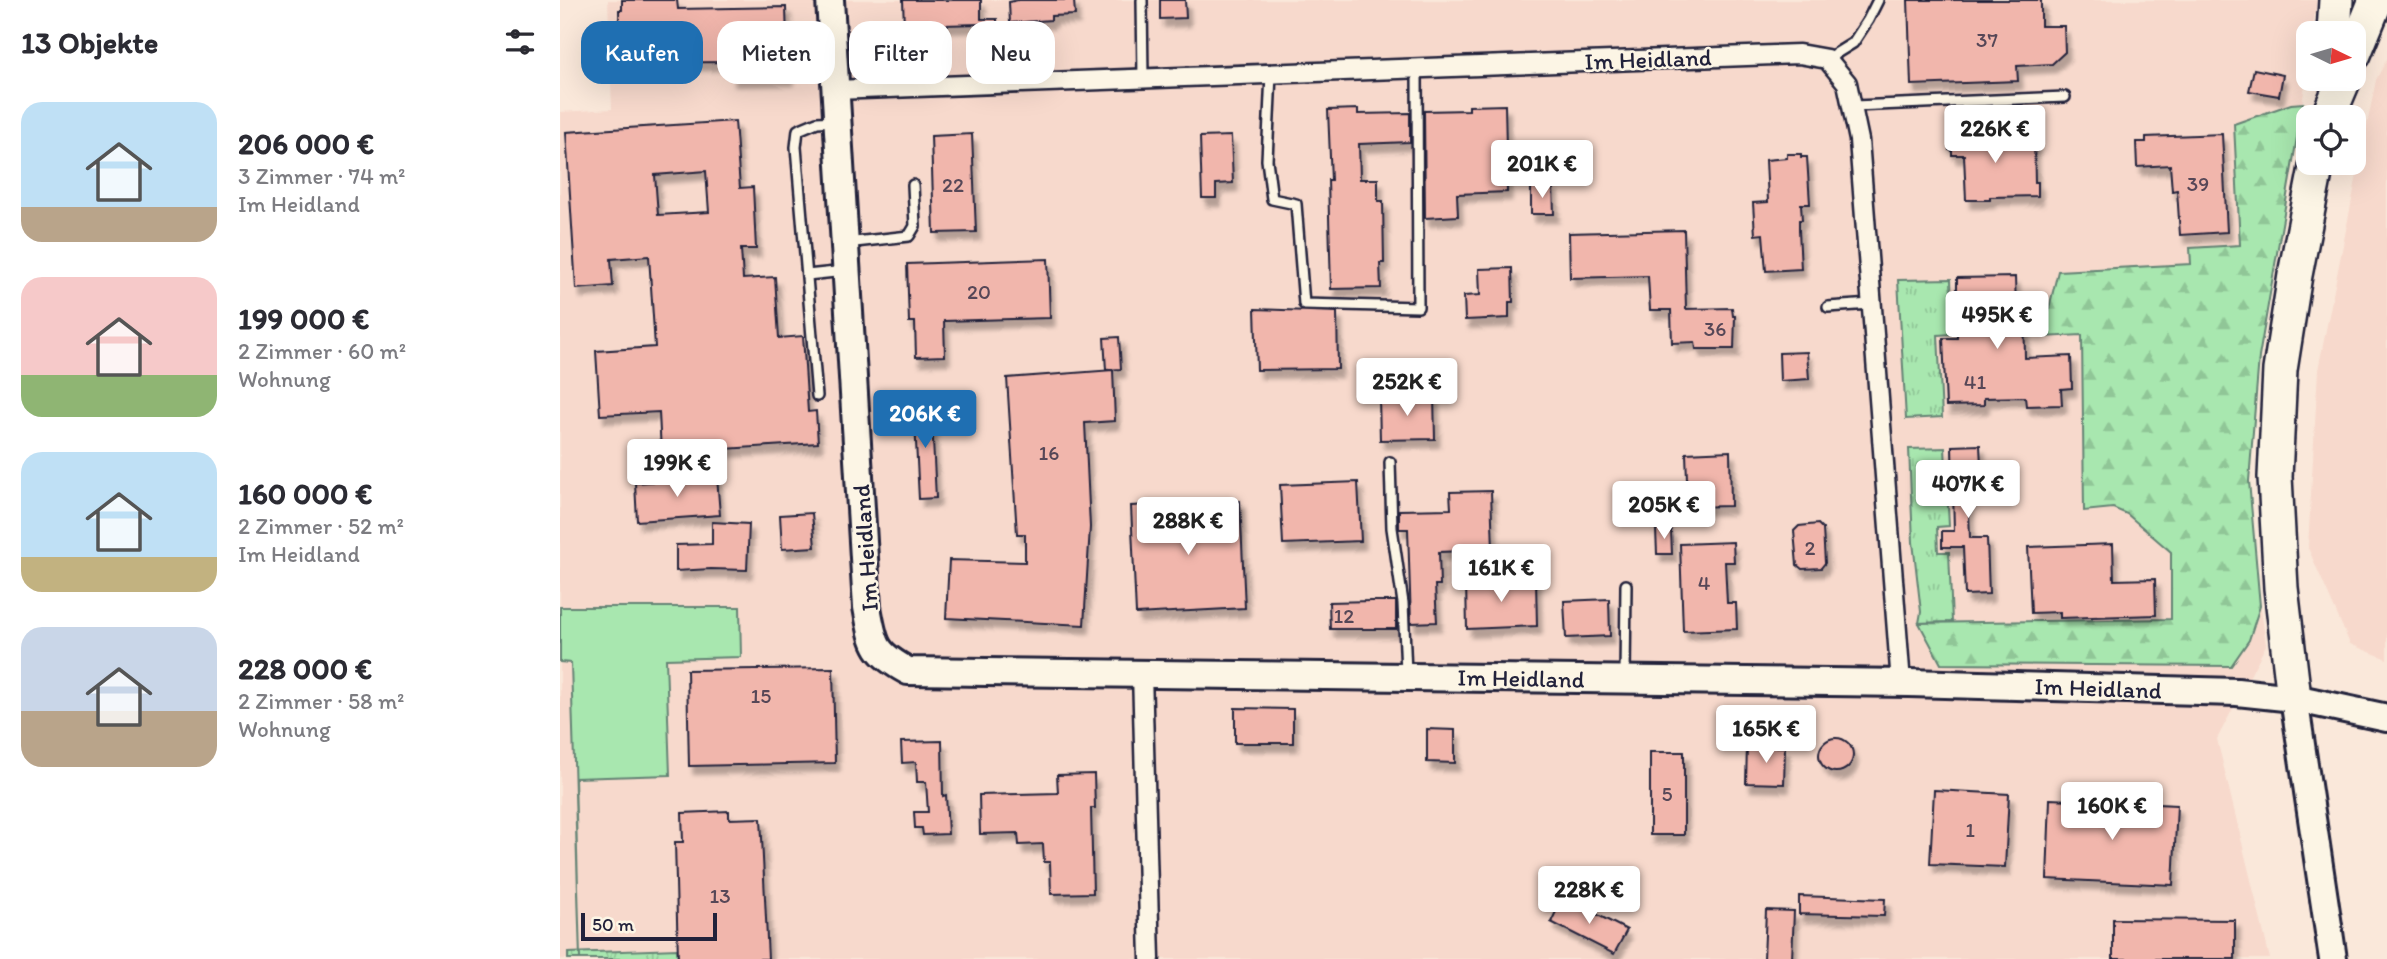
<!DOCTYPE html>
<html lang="de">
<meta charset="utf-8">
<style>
body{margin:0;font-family:Itim,sans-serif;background:#f2f2f3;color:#2b2b33;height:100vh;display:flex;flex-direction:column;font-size:26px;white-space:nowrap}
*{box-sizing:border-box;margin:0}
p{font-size:23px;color:#7c7c81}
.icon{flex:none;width:38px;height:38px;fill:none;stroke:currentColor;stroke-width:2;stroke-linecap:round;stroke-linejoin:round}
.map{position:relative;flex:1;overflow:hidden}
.sheet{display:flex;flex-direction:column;background:#fff;width:560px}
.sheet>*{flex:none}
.banner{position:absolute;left:21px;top:21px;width:665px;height:63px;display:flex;gap:14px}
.needle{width:46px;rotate:95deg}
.controls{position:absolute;left:1736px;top:21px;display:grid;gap:14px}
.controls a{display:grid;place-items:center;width:70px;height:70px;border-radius:14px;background:#fff;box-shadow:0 7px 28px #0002;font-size:35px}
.scale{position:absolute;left:21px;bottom:18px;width:136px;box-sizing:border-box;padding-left:7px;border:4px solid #22223b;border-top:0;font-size:19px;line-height:24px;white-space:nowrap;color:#22223b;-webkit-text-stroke:5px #fcf5e5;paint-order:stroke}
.price{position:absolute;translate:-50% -60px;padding:0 16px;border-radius:7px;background:#fff;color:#222;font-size:23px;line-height:46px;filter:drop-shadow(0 2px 4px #0008)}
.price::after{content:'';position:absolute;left:50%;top:42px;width:21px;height:16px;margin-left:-10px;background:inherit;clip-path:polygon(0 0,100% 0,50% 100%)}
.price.active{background:#1f6fb2;color:#fff}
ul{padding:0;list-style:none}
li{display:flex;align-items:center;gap:21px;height:175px;padding:0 21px}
li span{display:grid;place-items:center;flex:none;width:196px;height:140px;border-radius:21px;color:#555}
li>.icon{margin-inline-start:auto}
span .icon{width:84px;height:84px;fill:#fffc;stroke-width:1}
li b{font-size:30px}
h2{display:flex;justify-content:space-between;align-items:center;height:84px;padding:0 21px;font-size:30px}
.chip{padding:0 24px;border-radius:21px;background:#fff;box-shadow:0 7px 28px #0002;font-size:24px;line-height:63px}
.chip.active{background:#1f6fb2;color:#fff}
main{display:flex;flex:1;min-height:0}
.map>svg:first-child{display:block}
.built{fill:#f7d9cc}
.grass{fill:url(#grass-tufts);stroke:#658475;stroke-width:2}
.forest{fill:url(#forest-firs);stroke:#658475;stroke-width:2}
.pitch{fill:#a8e7af;stroke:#658475;stroke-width:2}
.building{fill:#f1b6ac;stroke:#22223b;stroke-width:2;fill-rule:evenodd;filter:url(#shadow)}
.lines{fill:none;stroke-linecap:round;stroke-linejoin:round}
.lane-casing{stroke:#22223b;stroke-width:14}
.street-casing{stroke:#22223b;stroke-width:23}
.secondary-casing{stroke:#22223b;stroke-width:32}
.highway-casing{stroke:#22223b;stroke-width:38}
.lane{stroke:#fcf5e5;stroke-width:9}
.street{stroke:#fcf5e5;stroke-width:18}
.secondary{stroke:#fcf5e5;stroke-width:26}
.highway{stroke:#fcf5e5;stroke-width:33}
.labels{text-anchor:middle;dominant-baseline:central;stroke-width:5;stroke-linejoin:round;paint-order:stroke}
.number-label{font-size:21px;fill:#564757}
.street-label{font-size:24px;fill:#22223b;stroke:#fcf5e5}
</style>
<main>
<section class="sheet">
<h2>13 Objekte<svg class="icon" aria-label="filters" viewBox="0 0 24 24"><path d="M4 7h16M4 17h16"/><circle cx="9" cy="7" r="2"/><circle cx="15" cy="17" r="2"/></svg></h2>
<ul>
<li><span style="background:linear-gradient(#bfe0f5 75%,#b9a48a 0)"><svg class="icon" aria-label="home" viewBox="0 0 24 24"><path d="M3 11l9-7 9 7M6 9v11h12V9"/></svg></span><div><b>206 000 €</b><p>3 Zimmer · 74 m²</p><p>Im Heidland</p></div></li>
<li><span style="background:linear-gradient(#f6c9c9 70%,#8fb573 0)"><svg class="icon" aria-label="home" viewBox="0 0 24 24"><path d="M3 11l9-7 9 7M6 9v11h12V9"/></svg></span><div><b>199 000 €</b><p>2 Zimmer · 60 m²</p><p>Wohnung</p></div></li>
<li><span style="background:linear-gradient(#bfe0f5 75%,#c2b280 0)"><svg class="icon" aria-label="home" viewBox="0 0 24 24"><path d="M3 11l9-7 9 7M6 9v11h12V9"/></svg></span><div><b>160 000 €</b><p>2 Zimmer · 52 m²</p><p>Im Heidland</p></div></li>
<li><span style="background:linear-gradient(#c9d6e8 60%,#b9a48a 0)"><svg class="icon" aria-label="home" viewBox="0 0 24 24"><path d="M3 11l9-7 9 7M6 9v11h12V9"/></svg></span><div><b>228 000 €</b><p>2 Zimmer · 58 m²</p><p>Wohnung</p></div></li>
</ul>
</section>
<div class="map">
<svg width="1827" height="959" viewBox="0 0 1827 959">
<defs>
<pattern id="grass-tufts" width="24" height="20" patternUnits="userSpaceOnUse" patternTransform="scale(1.75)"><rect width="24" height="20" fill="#a8e7af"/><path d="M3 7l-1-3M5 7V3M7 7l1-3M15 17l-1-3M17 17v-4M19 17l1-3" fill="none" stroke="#90c697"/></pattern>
<pattern id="forest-firs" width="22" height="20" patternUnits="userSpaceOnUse" patternTransform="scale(1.75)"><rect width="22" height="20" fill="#a8e7af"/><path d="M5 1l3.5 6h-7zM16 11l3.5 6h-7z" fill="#90c697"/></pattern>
<filter id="shadow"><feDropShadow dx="4.5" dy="8" stdDeviation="2" flood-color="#0004"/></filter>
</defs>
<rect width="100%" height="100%" fill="#fae8da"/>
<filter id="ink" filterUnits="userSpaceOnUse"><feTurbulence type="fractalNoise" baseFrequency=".0143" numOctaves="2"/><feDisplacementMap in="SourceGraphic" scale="14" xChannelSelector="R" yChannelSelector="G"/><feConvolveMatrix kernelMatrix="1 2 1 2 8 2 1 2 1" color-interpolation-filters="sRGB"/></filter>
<g filter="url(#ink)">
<g class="built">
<polygon points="48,0 1757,0 1752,33 1748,33 1748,64 1731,181 1699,357 1689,481 1699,595 1706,645 1657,739 1710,959 0,959 0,112 52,109"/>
<polygon points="1827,59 1827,659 1790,644 1748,548 1758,370 1816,80"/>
</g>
<g class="grass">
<polygon points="1391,279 1393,334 1378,335 1382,417 1346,419 1338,280"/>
<polygon points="1385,448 1389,526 1377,527 1378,552 1389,552 1392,622 1359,623 1361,612 1353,542 1349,449"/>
<polygon points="117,949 118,959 8,959 8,953"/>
</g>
<polygon class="forest" points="1743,103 1699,357 1689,481 1700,606 1689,640 1671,666 1381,664 1359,623 1611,619 1611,552 1567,514 1553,508 1524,511 1522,335 1482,337 1498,271 1631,264 1630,248 1680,245 1674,124 1731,104"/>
<polygon class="pitch" points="0,607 180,607 181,657 106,659 110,775 15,778 20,959 11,663 0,662"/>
<g class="building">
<polygon points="62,0 117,0 118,9 226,7 228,77 171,78 171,62 60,63 59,10 62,10"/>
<polygon points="343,0 421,0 421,19 437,19 438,45 420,45 420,24 344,26"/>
<polygon points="458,0 514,0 515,15 491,16 491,20 450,23 449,2"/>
<polygon points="600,0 625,0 626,18 600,19"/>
<polygon points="1348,0 1481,0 1481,26 1504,26 1505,52 1492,64 1457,66 1458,81 1351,85"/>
<polygon points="1694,69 1723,75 1719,96 1689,91"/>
<polygon points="945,105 947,192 897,194 898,216 865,218 864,111 909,110 909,106"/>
<polygon points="798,109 798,114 850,113 850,142 799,144 800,179 818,179 818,201 823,201 824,263 820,263 821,288 771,289 768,180 771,180 768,110"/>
<path d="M175 121 180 188 193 187 196 249H181L183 279 215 277 219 338 243 336 248 412 256 411 258 443 101 453 99 412 40 415 36 351 95 347 89 256 51 259 53 286 16 289 6 132ZM146 171 149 212 98 215 95 175Z"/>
<polygon points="1389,130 1425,130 1425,139 1474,138 1475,182 1478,182 1478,196 1430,197 1430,200 1406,200 1404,155 1392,155 1392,150 1389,150"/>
<polygon points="412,134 416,232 374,233 371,136"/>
<polygon points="1662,134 1667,232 1620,235 1617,190 1612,191 1610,165 1577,167 1576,142 1586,142 1586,137"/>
<polygon points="671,136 673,183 656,184 656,198 642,198 640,137"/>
<polygon points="1227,154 1241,154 1241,157 1247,157 1250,204 1241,204 1242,220 1239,220 1239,230 1241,269 1206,271 1203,234 1195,235 1193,203 1208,202 1206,160 1227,158"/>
<polygon points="993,185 994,214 971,214 971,186"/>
<polygon points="1124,230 1126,309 1172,308 1173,316 1175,316 1174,349 1136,349 1135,342 1112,343 1111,310 1090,310 1088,276 1010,278 1009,233"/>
<polygon points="488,259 490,318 384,321 385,356 356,357 355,322 349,322 347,264"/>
<polygon points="952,268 953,302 949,302 949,318 905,320 904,296 920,295 919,269"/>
<polygon points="1455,277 1456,308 1464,307 1465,358 1511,356 1512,388 1501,389 1502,405 1466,406 1465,397 1424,398 1424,405 1386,406 1383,338 1397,338 1397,278"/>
<polygon points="695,309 777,312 778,369 697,370"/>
<polygon points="559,337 561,369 546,370 544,338"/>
<polygon points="1247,352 1249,379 1220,381 1219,353"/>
<polygon points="553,370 555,421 525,423 530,527 524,625 386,618 389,560 465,562 465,534 457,534 447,378"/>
<polygon points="874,396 875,439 820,440 819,397"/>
<polygon points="371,402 376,498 359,499 354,403"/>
<polygon points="1420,445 1422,486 1408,487 1410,538 1427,538 1429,594 1405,595 1403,547 1382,547 1382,531 1394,531 1392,446"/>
<polygon points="1170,451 1171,506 1128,507 1126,453"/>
<polygon points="157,477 160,515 77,521 75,483"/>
<polygon points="798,482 801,541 723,544 720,485"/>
<polygon points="931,491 933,550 879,552 880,585 875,585 877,622 851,623 848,529 839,529 839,510 891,509 890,492"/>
<polygon points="680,501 685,608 576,614 571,506"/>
<polygon points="252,513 255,547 222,549 220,515"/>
<polygon points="152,522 189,524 187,570 151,569 116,571 116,545 152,544"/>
<polygon points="1258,524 1263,529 1265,563 1261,568 1242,569 1237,565 1234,531 1239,526"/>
<polygon points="1096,529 1111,529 1112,554 1097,554"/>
<polygon points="1173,542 1174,562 1165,562 1167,603 1176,603 1177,629 1123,631 1120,544"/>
<polygon points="1553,544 1554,580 1595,579 1596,615 1500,618 1500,612 1471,613 1468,547"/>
<polygon points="976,580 977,626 907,629 906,582"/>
<polygon points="1049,599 1050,636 1006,638 1004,601"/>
<polygon points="812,601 836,601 836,629 770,629 769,602"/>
<polygon points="273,668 275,763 129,766 127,670"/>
<polygon points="675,708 733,709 733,743 675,743"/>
<polygon points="867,729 895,730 895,763 867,762"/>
<circle cx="1276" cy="755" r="17"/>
<polygon points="382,741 383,796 386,795 388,834 363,835 362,828 355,828 354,812 368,812 366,782 357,782 356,762 342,763 341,742"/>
<polygon points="1187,746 1225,747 1224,784 1186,783"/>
<rect x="1090" y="752" width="34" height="83"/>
<polygon points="534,774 535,808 531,808 533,893 491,894 490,862 484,862 483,844 459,845 458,833 420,834 419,795 498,793 497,775"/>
<polygon points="1374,790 1449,794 1445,867 1370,864"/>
<polygon points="1490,799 1617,805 1613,885 1487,879"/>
<polygon points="169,811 169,819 201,818 208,959 118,959 115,842 123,842 122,813"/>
<polygon points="1239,896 1325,899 1324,916 1239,914"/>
<polygon points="1003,897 1067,930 1054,954 991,922"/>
<polygon points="1206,910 1234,911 1232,959 1204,959"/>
<polygon points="1553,919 1675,920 1675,959 1553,959"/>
</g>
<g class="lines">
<defs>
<g id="lane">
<polyline points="582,0 583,78"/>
<polyline points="1267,59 1293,43 1308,20 1318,0"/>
<polyline points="711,74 707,160 712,199 736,204 744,304 858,307 857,68"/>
<polyline points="1294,106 1505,97"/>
<polyline points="286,243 349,236 355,226 353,185"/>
<polyline points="247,275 285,271"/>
<polyline points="1268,307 1311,304"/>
<polyline points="257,396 236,147 238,130 257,122 275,121"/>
<polyline points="830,462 832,528 843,603 846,673"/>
<polyline points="1065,677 1066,585"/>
</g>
<g id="street">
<polyline points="275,90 1239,54 1267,59 1287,83 1299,140 1341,683"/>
<polyline points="582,673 590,959"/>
</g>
<g id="secondary">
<path d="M270 0 307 607C314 644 313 652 348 671L1349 683 1677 692 1734 698 1827 718"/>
<polyline points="1734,698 1773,959"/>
</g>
<g id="highway">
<polyline points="1774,33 1776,0"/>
<polyline points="1794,54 1816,0"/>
<polyline points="1768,117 1784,79"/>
<polyline points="1734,698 1721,588 1715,477 1720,370 1735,275 1757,163"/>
</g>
</defs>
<use href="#lane" class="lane-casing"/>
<use href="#street" class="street-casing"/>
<use href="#secondary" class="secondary-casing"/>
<use href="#highway" class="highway-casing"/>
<use href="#lane" class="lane"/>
<use href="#street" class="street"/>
<use href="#secondary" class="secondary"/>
<use href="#highway" class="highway"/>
</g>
</g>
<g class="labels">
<g class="number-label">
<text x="1427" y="39">37</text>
<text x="1638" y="183">39</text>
<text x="393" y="184">22</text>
<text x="419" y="291">20</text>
<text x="1155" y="328">36</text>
<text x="1415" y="381">41</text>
<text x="489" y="452">16</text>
<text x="1250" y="547">2</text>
<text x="1144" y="582">4</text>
<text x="784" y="615">12</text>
<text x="201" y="695">15</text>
<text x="1107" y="793">5</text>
<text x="1410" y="829">1</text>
<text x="160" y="895">13</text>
</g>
<g class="street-label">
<text transform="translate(1088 59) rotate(-2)">Im Heidland</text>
<text transform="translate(305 548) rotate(-94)">Im Heidland</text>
<text transform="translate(961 678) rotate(1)">Im Heidland</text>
<text transform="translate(1538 688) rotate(2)">Im Heidland</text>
</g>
</g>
</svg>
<div class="controls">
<a><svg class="needle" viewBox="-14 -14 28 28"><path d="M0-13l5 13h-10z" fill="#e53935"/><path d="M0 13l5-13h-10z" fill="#7c7c81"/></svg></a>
<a><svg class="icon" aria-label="locate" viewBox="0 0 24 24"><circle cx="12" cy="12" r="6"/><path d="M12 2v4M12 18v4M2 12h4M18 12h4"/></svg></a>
</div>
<div class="scale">50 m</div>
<b class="price" style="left:1435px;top:165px">226K €</b>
<b class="price" style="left:982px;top:200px">201K €</b>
<b class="price" style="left:1437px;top:351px">495K €</b>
<b class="price" style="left:847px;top:418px">252K €</b>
<b class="price active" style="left:365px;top:450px">206K €</b>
<b class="price" style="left:117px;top:499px">199K €</b>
<b class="price" style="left:1408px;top:520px">407K €</b>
<b class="price" style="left:1104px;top:541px">205K €</b>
<b class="price" style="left:628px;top:557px">288K €</b>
<b class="price" style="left:941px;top:604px">161K €</b>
<b class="price" style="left:1206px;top:765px">165K €</b>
<b class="price" style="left:1552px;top:842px">160K €</b>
<b class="price" style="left:1029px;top:926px">228K €</b>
<div class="banner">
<a class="chip active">Kaufen</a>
<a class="chip">Mieten</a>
<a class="chip">Filter</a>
<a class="chip">Neu</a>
</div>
</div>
</main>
